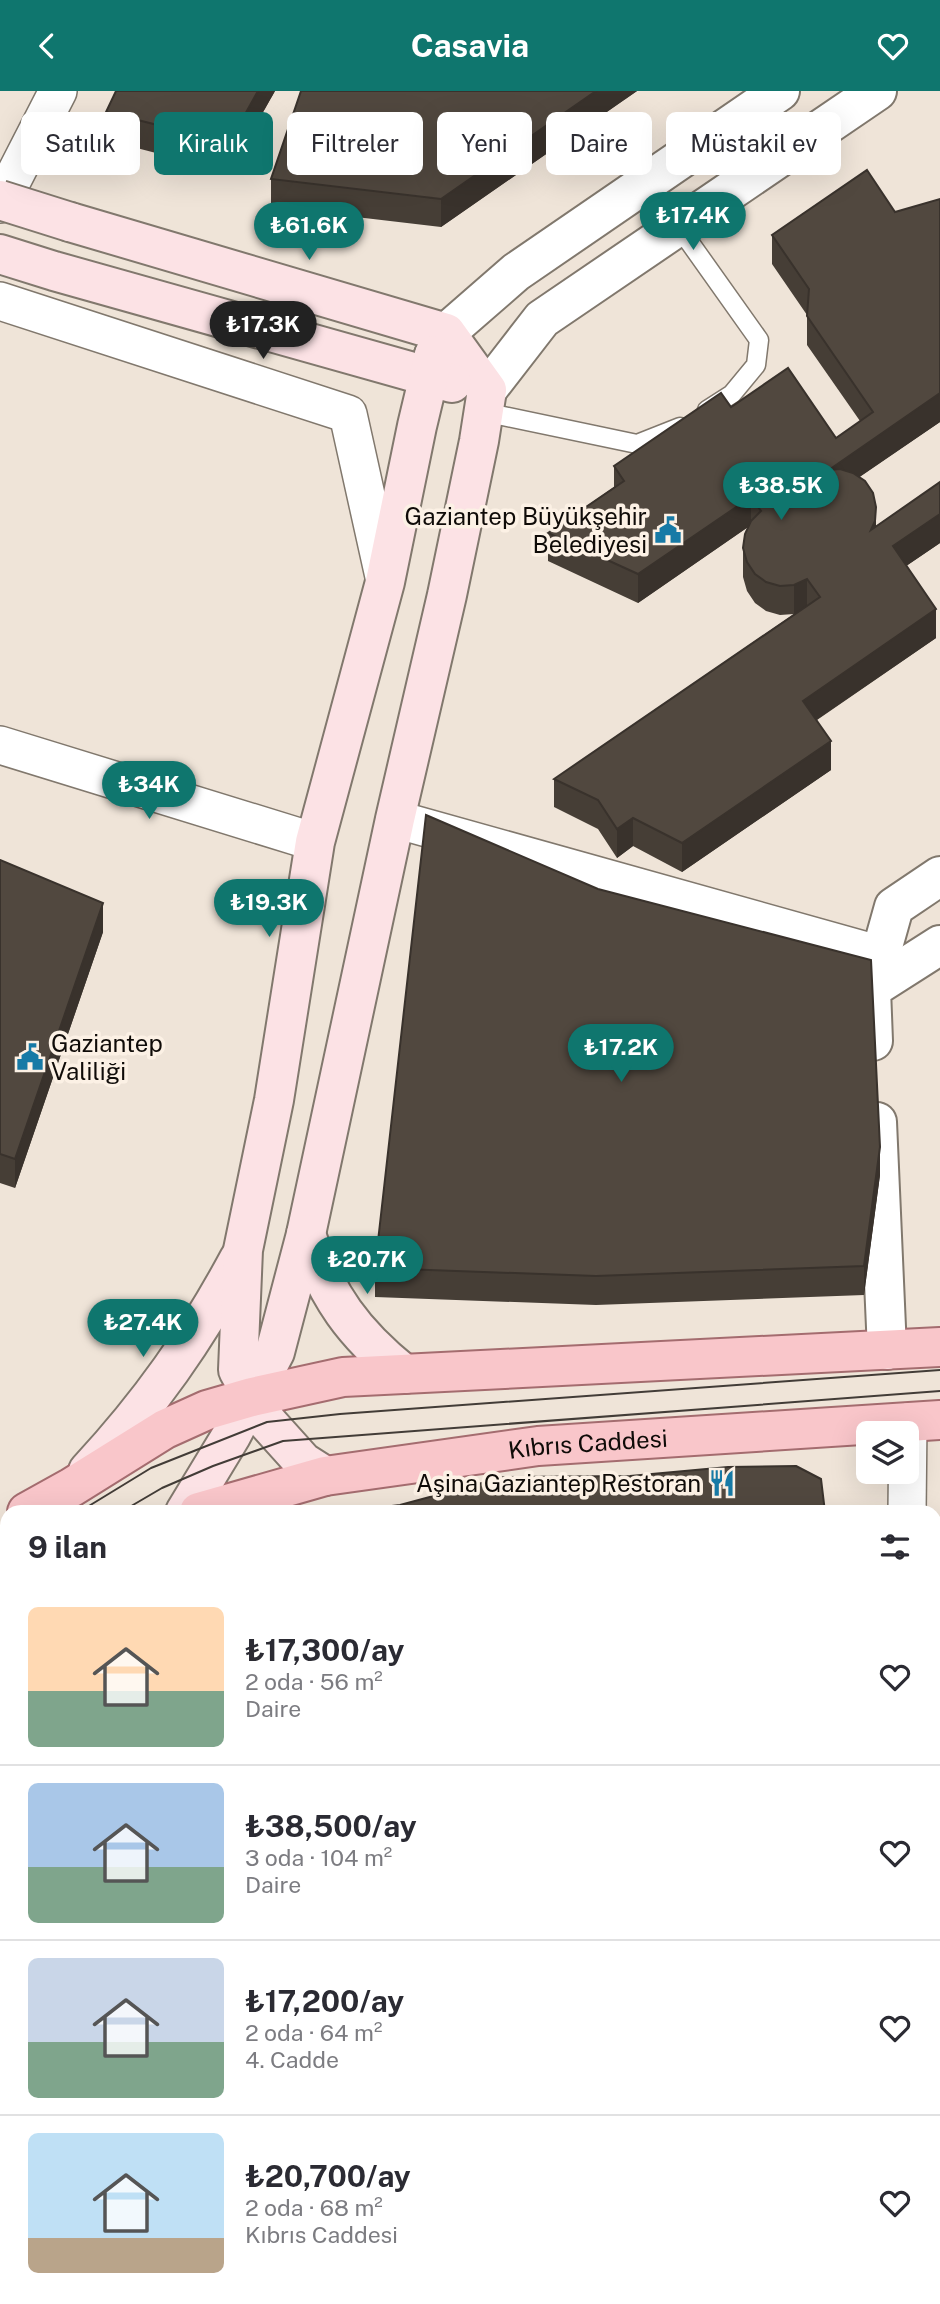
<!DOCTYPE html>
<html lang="tr">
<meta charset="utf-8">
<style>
body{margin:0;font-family:"Public Sans",sans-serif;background:#f7f7f7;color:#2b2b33;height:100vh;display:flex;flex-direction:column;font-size:26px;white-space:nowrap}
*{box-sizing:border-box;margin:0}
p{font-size:23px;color:#7c7c81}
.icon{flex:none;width:38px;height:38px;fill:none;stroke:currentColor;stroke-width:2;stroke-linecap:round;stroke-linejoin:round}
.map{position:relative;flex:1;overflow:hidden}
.sheet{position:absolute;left:0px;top:1414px;width:942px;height:800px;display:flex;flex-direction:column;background:#fff;border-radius:21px 21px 0 0;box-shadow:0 7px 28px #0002}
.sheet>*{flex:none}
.guide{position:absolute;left:21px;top:21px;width:900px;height:63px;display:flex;gap:14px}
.controls{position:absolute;left:856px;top:1330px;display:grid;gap:14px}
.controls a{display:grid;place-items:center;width:63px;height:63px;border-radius:10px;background:#fff;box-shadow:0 7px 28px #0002;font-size:35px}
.price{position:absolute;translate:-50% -60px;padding:0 16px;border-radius:24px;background:#0f766e;color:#fff;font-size:23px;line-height:46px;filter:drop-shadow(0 2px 4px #0008)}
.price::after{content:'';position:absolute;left:50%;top:42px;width:21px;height:16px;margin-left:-10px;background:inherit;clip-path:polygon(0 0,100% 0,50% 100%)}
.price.on{background:#222;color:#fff}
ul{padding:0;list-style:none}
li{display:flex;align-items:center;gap:21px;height:175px;padding:0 28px}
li+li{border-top:2px solid #e1e1e2}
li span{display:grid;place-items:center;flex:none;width:196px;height:140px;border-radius:10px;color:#555}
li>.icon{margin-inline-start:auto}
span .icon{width:84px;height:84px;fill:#fffc;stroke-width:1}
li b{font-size:30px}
h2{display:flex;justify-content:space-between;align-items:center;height:84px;padding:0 28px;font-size:30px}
.tag{padding:0 24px;border-radius:10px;background:#fff;box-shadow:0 7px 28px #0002;font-size:24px;line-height:63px}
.tag.on{background:#0f766e;color:#fff}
header{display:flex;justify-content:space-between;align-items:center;height:91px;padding:0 28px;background:#0f766e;color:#fff;font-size:32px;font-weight:700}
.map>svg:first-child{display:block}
.green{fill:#9fca9f}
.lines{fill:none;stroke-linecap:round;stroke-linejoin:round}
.service-casing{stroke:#81786d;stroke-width:21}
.minor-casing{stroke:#81786d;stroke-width:40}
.tertiary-casing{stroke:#81786d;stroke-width:42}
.secondary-casing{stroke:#81786d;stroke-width:42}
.primary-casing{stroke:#a46c6f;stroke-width:42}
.service{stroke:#fff;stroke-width:18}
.minor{stroke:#fff;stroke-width:37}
.tertiary{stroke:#fff;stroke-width:38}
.secondary{stroke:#fce2e5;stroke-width:38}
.primary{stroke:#f9c6ca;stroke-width:38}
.tram{stroke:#423c37;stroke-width:2}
.secondary-bridge-casing{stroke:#81786d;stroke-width:42;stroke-linecap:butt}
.secondary-bridge{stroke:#fce2e5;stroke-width:38}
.wall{fill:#463e36}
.shaded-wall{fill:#39322c}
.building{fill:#51483f;stroke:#39322c;stroke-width:2}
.labels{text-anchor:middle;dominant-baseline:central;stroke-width:7;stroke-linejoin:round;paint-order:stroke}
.poi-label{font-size:24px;fill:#0f0b08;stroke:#fcf1e5;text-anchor:end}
.street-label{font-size:24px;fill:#0f0b08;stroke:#fcf1e5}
</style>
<header><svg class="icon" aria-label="back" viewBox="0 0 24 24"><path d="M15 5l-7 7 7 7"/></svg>Casavia<svg class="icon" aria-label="heart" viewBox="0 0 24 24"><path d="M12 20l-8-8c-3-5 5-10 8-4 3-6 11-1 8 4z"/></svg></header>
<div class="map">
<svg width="940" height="2213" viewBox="0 0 940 2213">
<rect width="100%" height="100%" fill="#efe4d8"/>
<polygon class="green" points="7,1564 7,2207 911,2207 905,2208 907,2213 0,2213 0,1569"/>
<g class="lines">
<defs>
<g id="service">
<polyline points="678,135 759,249 756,274 732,303 707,319"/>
<polyline points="484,321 637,353 680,336"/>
</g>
<g id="minor">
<polyline points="0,113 58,0"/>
<polyline points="0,210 348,323 385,490"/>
<polyline points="0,654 315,751"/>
<polyline points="395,728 881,864"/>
<polyline points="907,1421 908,1331"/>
<polyline points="934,1704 940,1704"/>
<polyline points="934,1903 940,1974"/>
</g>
<g id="tertiary">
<polyline points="434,264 446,242 516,181 780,0"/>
<polyline points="487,299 542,228 877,0"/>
<polyline points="871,898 894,816 940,785"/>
<polyline points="873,950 871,898 940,854"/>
<polyline points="877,1031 887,1259"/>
</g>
<g id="secondary">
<polyline points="70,131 446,242 487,299 479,350 447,504 395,728 306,1143 275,1261 231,1345 185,1421"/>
<polyline points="0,163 54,180 452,292"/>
<path d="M306 1143C326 1205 354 1243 404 1283"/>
<path d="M88 1380C150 1313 196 1248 239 1168"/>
<polyline points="325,1385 303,1371 267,1331 238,1279 243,1159 274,1009 315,751 385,491 417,335 434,264"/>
</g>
<g id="primary">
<polyline points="27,1421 72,1396 165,1338 207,1319 252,1306 343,1286 940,1256"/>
<path id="s1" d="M199 1421 325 1385 538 1355 940 1329"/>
<polyline points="0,1542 7,1537"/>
</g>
</defs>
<use href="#service" class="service-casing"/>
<use href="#minor" class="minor-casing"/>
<use href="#tertiary" class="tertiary-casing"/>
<use href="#secondary" class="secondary-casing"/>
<use href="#primary" class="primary-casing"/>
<use href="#service" class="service"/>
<use href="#minor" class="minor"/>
<use href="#tertiary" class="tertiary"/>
<use href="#secondary" class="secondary"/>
<use href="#primary" class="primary"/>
<g class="tram">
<polyline points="79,1421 151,1377 267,1331 340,1323 940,1279"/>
<polyline points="121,1421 162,1397 213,1375 283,1350 940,1300"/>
<polyline points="0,1471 7,1466"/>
<polyline points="0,1496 7,1492"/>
</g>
<defs>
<polyline id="secondary-bridge" points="0,109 70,131"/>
</defs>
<use href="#secondary-bridge" class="secondary-bridge-casing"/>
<use href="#secondary-bridge" class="secondary-bridge"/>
</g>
<g class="wall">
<polygon points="275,0 229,81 106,49 106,21"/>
<polygon points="301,0 637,0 441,136 271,116 271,88"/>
<polygon points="772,144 940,331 859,386 876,435 940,391 940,452 906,475 936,547 817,629 831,679 682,781 633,755 617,767 598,738 554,716 554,688 797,521 794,523 780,524 766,520 755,512 747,500 743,486 743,457 748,436 638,512 548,470 548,442 614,396 614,375 731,316 836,347 860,330 807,254 807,224 772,173"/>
<polygon points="0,769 103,841 15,1097 0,1092"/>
<polygon points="598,798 880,1084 864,1204 596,1214 375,1206 375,1177"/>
</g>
<g class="shaded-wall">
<polygon points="258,0 275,0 229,81 229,52"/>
<polygon points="596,0 637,0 441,136 441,108"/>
<polygon points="940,302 940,331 829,407 829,379"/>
<polygon points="751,406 751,434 638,512 638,483"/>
<polygon points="876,416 876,445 871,439"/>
<polygon points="940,423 940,452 893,484 893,455"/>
<polygon points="807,488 807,517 794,523 794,494"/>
<polygon points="936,518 936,547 803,638 803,610"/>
<polygon points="831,650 831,679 682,781 682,752"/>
<polygon points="633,727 633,755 617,767 617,738"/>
<polygon points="103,812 103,841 15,1097 15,1068"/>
<polygon points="880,1056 880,1084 864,1204 864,1175"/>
</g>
<g class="building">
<polygon points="116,0 258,0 229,52 106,21"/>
<polygon points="301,0 596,0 441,108 271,88"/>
<polygon points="867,79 895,121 940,108 940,302 829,379 840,378 853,382 865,390 873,402 876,416 875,430 871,439 940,391 940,423 893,455 936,518 803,610 831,650 682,752 633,727 617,738 598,709 554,688 820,506 807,488 794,494 780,495 766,491 755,483 747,471 743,457 745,443 751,430 761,420 751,406 638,483 548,442 624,390 614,375 721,302 731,316 788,277 836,347 873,321 807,225 809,198 772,144"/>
<polygon points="426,724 598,798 871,869 880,1056 864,1175 596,1185 375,1177"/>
<polygon points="0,769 103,812 15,1068 0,1063"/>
<polygon points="796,1375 821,1388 825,1421 342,1421 400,1414 504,1386 630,1385 728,1376"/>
</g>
<defs>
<symbol id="civic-bare" viewBox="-9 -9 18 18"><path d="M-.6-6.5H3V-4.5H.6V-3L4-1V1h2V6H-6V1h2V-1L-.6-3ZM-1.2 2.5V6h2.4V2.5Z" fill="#177aa6" stroke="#fcf1e5" stroke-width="2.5" paint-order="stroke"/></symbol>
<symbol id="restaurant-bare" viewBox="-9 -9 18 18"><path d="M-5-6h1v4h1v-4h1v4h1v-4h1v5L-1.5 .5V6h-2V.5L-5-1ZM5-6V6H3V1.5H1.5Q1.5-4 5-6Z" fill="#177aa6" stroke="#fcf1e5" stroke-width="2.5" paint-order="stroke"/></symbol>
</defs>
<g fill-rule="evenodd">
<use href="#civic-bare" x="649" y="420" width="38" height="38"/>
<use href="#civic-bare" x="11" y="947" width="38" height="38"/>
<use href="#restaurant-bare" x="703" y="1373" width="38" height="38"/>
</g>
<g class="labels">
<g class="poi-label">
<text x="647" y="425">Gaziantep Büyükşehir<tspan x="647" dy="28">Belediyesi</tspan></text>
<text x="51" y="952" text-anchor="start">Gaziantep<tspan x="51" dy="28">Valiliği</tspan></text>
<text x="701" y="1392">Aşina Gaziantep Restoran</text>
</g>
<g class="street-label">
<text stroke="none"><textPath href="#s1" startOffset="396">Kıbrıs Caddesi</textPath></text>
</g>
</g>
</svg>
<div class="controls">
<a><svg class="icon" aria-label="layers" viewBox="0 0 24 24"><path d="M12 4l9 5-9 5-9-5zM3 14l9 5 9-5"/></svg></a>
</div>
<b class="price" style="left:693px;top:161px">₺17.4K</b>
<b class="price" style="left:309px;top:171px">₺61.6K</b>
<b class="price on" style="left:263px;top:270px">₺17.3K</b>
<b class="price" style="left:781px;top:431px">₺38.5K</b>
<b class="price" style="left:149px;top:730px">₺34K</b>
<b class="price" style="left:269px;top:848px">₺19.3K</b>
<b class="price" style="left:621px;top:993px">₺17.2K</b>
<b class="price" style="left:367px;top:1205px">₺20.7K</b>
<b class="price" style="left:143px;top:1268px">₺27.4K</b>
<div class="guide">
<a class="tag">Satılık</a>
<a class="tag on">Kiralık</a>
<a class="tag">Filtreler</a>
<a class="tag">Yeni</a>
<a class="tag">Daire</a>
<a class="tag">Müstakil ev</a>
</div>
<section class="sheet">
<h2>9 ilan<svg class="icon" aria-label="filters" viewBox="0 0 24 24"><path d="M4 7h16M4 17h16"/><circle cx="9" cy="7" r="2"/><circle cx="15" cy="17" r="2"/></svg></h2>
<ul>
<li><span style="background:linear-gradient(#ffd9b3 60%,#7fa58c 0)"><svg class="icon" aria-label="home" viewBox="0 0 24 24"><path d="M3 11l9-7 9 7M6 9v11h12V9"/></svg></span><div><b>₺17,300/ay</b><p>2 oda · 56 m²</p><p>Daire</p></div><svg class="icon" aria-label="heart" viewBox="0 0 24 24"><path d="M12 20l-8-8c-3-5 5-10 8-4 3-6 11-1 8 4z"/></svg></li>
<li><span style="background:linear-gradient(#a9c7e8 60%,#7fa58c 0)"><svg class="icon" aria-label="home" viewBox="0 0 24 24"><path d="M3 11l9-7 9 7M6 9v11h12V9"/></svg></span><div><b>₺38,500/ay</b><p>3 oda · 104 m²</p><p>Daire</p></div><svg class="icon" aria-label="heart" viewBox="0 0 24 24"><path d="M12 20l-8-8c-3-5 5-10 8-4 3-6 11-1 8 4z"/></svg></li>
<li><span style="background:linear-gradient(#c9d6e8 60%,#7fa58c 0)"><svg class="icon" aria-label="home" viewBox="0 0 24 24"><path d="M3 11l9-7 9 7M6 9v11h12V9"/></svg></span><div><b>₺17,200/ay</b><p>2 oda · 64 m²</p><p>4. Cadde</p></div><svg class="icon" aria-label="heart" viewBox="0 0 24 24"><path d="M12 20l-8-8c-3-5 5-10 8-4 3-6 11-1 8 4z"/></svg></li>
<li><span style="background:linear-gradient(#bfe0f5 75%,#b9a48a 0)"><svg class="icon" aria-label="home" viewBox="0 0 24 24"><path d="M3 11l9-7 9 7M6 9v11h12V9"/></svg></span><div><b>₺20,700/ay</b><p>2 oda · 68 m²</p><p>Kıbrıs Caddesi</p></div><svg class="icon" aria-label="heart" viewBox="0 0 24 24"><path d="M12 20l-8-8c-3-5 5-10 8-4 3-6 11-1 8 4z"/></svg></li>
</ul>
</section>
</div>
